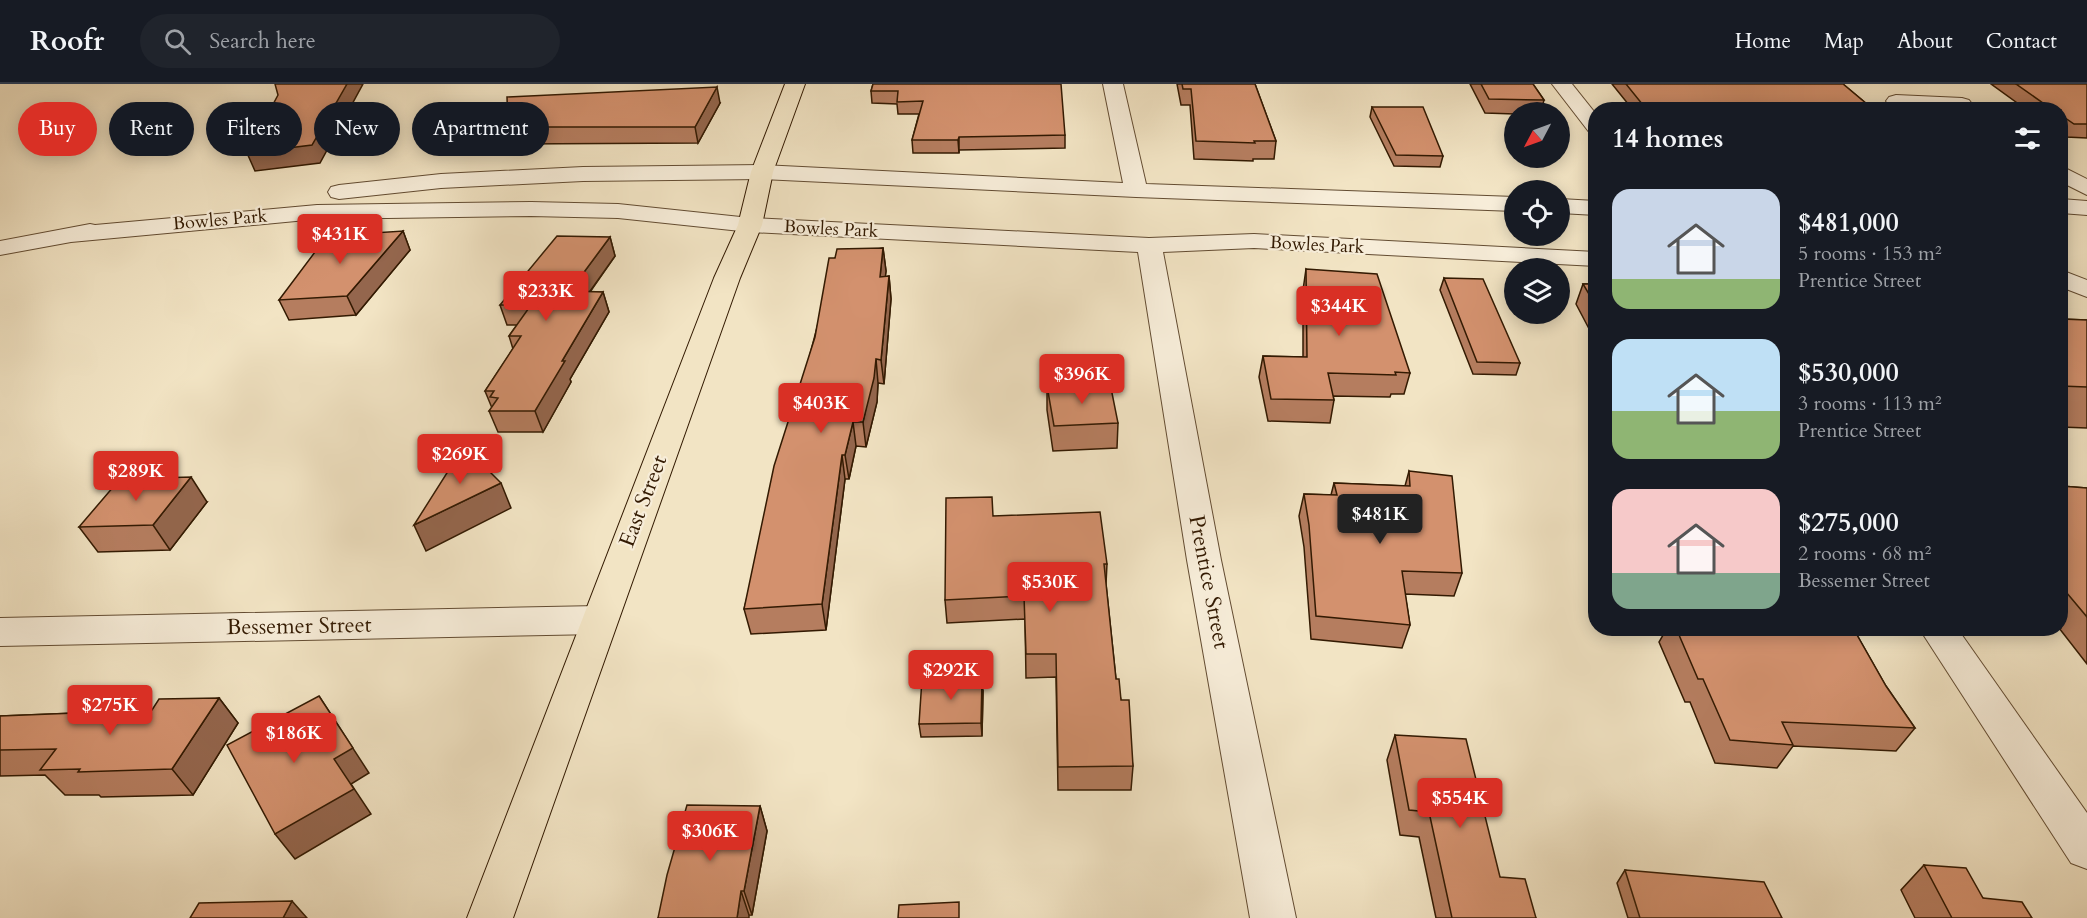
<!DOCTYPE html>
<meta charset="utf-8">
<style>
body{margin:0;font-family:Cardo,serif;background:#20242c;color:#f1f3f6;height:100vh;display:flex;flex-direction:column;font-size:22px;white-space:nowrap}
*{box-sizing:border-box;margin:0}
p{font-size:20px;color:#9ea1a6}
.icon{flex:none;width:33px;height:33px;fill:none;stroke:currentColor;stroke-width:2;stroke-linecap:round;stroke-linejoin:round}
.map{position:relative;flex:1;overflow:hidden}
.panel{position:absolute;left:1588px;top:18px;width:480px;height:534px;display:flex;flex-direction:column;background:#171b24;border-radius:24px;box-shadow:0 3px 15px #0003}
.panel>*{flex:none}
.top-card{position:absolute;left:18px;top:18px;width:570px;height:54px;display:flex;gap:12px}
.needle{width:39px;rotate:229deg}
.tools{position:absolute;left:1504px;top:18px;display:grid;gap:12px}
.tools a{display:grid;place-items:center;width:66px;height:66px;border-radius:50%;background:#171b24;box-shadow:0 3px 15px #0003;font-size:30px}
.price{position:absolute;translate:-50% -51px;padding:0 14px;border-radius:6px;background:#d93025;color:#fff;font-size:20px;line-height:39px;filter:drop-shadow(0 2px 3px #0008)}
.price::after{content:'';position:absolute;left:50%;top:36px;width:18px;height:14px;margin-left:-9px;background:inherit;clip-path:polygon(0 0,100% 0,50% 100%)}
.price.current{background:#222;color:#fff}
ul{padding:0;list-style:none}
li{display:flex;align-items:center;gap:18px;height:150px;padding:0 24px}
li span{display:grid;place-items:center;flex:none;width:168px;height:120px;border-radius:18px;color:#555}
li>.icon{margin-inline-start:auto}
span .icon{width:72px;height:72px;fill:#fffc;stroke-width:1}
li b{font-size:26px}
h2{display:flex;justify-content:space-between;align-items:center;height:72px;padding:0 24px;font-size:26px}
.chip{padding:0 21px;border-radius:27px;background:#171b24;box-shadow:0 3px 15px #0003;font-size:21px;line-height:54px}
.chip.current{background:#d93025;color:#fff}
header{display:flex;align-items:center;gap:36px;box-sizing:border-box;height:84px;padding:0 30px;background:#171b24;border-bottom:2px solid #363941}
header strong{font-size:28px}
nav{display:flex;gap:33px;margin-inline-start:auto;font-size:21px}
.search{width:420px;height:54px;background:#20242c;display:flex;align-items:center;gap:15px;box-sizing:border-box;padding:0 21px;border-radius:33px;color:#9ea1a6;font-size:22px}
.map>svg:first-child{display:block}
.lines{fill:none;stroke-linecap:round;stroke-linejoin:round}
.minor-casing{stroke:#634c32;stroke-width:2}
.major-casing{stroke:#331a02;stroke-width:2}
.minor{fill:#f7edd9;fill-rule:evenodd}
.major{fill:#f2e4c4;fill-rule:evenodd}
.wall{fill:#b57d5f;stroke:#331a02;stroke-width:1.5}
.shaded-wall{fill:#94664d;stroke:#331a02;stroke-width:1.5}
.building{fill:#d3916e;stroke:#331a02;stroke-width:1.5}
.labels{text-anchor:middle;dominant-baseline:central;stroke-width:4.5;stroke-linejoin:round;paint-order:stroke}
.far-street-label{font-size:18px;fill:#331a02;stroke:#f7edd9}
.street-label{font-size:22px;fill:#331a02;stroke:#f7edd9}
</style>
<header>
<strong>Roofr</strong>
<div class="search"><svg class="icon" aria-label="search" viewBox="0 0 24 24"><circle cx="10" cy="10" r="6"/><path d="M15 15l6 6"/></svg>Search here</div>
<nav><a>Home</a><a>Map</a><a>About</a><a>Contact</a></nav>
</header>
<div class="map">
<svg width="2087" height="834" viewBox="0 0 2087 834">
<rect width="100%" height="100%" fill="#f2e4c4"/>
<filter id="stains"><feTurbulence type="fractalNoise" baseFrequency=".00333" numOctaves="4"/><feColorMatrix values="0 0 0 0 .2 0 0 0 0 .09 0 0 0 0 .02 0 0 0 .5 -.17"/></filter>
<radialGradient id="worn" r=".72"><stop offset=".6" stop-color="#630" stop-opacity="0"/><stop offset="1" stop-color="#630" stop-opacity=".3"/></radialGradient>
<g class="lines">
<defs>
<g id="minor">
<polygon points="1103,0 1123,0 1146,100 1515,113 1515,127 1136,113 762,95 583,97 441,104 339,115 331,113 328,108 331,103 339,101 441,90 583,83 762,81 1123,99"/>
<polygon points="1552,0 1572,0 1596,30 1596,50 1589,48"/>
<polygon points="1896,11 1962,14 1969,16 1972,20 1969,24 1964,26 1889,21 1886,17 1889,13"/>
<polygon points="2061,82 2087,95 2087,111 2061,98"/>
<polygon points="1560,115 1596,117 1596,131 1560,129"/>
<polygon points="2061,115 2087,117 2087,131 2061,129"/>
<polygon points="531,118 618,120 750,134 1149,154 1254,150 1596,168 1596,182 1254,164 1163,168 1221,476 1296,834 1250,834 1187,476 1138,168 750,148 618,134 531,132 317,135 71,158 0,171 0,157 90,140 95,141 317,121"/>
<polygon points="2061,186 2087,196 2087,213 2061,203"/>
<polygon points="598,522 611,526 616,536 611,546 598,550 0,562 0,534"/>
<polygon points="1919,544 1957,544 2087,729 2087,785 2071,779"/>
</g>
<polygon id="major" points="785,0 805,0 773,88 762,141 740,194 513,834 467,834 714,194 738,141 751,88"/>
</defs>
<use href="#minor" class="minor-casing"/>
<use href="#major" class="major-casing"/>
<use href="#minor" class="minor"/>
<use href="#major" class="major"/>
</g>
<g class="wall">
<polygon points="873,0 1065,51 1065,64 959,66 959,69 913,69 912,56 919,30 898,30 897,20 872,19 871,7"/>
<polygon points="1177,0 1255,0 1276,57 1274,75 1253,75 1253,77 1194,75 1190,21 1181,21"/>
<polygon points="1470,0 1533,0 1544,16 1541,28 1515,28 1515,30 1485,29"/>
<polygon points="1612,0 1843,0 1874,26 1633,26"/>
<polygon points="1991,0 2087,0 2087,54 2066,53 2061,50 2061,26 2027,26"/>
<polygon points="720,19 698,59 513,60 508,43"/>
<polygon points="1372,23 1443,72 1440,83 1394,82 1370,33"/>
<polygon points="403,147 410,166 356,231 289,236 279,216"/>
<polygon points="610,153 615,172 590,208 603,208 609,228 570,295 571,298 543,348 498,348 489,327 492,324 485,307 513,265 509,252 517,241 507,241 500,221"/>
<polygon points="883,164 886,187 885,193 889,192 891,215 884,300 878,299 877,318 866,363 856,362 849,395 845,395 826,546 751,550 744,525 835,174"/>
<polygon points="1306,185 1410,289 1404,310 1391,310 1390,313 1333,312 1334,316 1330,339 1268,337 1259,293 1263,272 1303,273 1303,206"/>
<polygon points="1444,194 1520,279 1516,291 1473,290 1440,206"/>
<polygon points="1583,200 1596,200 1596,258 1576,220"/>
<polygon points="2061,235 2087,236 2087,344 2061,343"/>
<polygon points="1047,302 1118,339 1117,364 1053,367 1047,326"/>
<polygon points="1409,387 1462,489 1454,512 1405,510 1410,541 1402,564 1311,555 1304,463 1299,432 1304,410 1331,411 1334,399 1405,402"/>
<polygon points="2061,402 2087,404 2087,580 2059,544 2061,544"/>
<polygon points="207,418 170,466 98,468 79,443"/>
<polygon points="993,432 1107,480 1106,500 1116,595 1121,616 1133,682 1131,706 1058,706 1056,593 1026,594 1025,535 947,539 945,516"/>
<polygon points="1665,544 1853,544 1886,602 1915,644 1896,667 1793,662 1777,684 1715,679 1690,618 1685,618 1659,558 1666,546"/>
<polygon points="983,607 982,652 921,653 919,640"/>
<polygon points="219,614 238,639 193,711 101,713 99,711 65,711 45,691 0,692 0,632 152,626"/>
<polygon points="1395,651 1500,793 1536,834 1436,834 1419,753 1400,751 1387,676"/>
<polygon points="760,722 767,747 752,831 658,834"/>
<polygon points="1924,781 1983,814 2032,834 1915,834 1901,806"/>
<polygon points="1625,786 1782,834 1628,834 1617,799"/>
</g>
<g class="shaded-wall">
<polygon points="347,0 363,0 320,79 255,87 247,69"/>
<polygon points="717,3 720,19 698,59 695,43"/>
<polygon points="959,53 959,69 958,56"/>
<polygon points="403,147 410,166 356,231 347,212"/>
<polygon points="610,153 615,172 576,227 570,207"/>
<polygon points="883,164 886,187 883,216 880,193"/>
<polygon points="889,192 891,215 884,300 881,276"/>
<polygon points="603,208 609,228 570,295 571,298 543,348 535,327 562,277"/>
<polygon points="876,275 878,299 877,318 866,363 863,338"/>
<polygon points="853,338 856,362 849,395 845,371"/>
<polygon points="842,371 845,395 826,546 822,520"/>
<polygon points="191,393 207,418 170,466 153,441"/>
<polygon points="501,399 511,424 426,467 414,441"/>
<polygon points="982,594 983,607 982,652 981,639"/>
<polygon points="319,612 369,689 351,700 371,730 295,775 275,750 334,675"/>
<polygon points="219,614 238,639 193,711 172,685"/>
<polygon points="760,722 767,747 752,831 744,807"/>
<polygon points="741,807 749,831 749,834 737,834"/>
<polygon points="292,817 307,834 283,834"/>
</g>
<g class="building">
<polygon points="275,0 347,0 312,61 247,69 278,11"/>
<polygon points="873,0 1061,0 1065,51 959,53 958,56 912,56 923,17 897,18 898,7 871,7"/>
<polygon points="1182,0 1255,0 1276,57 1254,57 1255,59 1196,57 1191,5 1183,5"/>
<polygon points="1481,0 1533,0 1544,16 1489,15"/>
<polygon points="1626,0 1843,0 1874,26 1647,26"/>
<polygon points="2016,0 2087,0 2087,40 2074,40 2061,31 2061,26 2053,26"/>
<polygon points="717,3 695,43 508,43 507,13"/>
<polygon points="1372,23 1423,23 1443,72 1396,71"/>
<polygon points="403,147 347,212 279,216 327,152"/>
<polygon points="557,152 610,153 570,207 603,208 562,277 565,277 535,327 489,327 498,314 490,313 494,307 485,307 521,252 509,252 531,221 500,221"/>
<polygon points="883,164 880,193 889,192 881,276 876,275 874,294 863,338 853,338 845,371 842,371 822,520 744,525 774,382 815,253 829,174 835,174 837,165"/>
<polygon points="1306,185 1377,190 1410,289 1395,288 1396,291 1328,289 1334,316 1271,315 1263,272 1307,273"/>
<polygon points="1444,194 1483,195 1520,279 1477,278"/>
<polygon points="1583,200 1596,200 1596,222"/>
<polygon points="2061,235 2087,236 2087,303 2061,302"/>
<polygon points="1110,299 1118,339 1054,342 1047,302"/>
<polygon points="464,362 501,399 414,441"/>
<polygon points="1409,387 1452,392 1462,489 1402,487 1410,541 1316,532 1309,441 1304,410 1337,411 1334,399 1410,402"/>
<polygon points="191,393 153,441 79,443 120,395"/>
<polygon points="2061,402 2087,404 2087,533 2061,502"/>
<polygon points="992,413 993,432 1100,428 1107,480 1104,480 1116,595 1119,595 1121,616 1129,616 1133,682 1058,683 1056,570 1026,570 1024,512 945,516 946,414"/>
<polygon points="1676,544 1853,544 1886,602 1915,644 1782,638 1793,661 1730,656 1703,595 1698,595"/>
<polygon points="982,594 981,639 919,640 922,595"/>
<polygon points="319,612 353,664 334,675 354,705 275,750 227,661"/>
<polygon points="219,614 172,685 78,688 80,685 40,686 56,665 0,666 0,632 152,626 159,615"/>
<polygon points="1395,651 1466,655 1500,793 1525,795 1536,834 1452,834 1429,728 1409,726"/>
<polygon points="687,721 760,722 744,807 741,807 737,834 658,834 667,791"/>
<polygon points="1924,781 1966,784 1983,814 2022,818 2032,834 1952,834"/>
<polygon points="1625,786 1764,798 1782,834 1640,834"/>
<polygon points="292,817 283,834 190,834 199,819"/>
<polygon points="959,818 959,834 898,834 899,821"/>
</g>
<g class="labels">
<g class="far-street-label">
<text transform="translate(220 136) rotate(-5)">Bowles Park</text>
<text transform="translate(831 145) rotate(3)">Bowles Park</text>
<text transform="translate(1317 161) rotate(3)">Bowles Park</text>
</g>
<g class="street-label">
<text transform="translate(643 417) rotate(-69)">East Street</text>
<text transform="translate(1209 498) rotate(79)">Prentice Street</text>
<text transform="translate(299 542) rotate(-1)">Bessemer Street</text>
</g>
</g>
<rect width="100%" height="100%" filter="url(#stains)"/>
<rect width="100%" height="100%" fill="url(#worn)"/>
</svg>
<div class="tools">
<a><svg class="needle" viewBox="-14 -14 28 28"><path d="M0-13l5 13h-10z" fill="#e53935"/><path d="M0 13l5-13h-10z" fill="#9ea1a6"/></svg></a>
<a><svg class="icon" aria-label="locate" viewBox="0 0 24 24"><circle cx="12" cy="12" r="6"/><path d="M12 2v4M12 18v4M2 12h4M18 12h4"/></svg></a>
<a><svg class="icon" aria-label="layers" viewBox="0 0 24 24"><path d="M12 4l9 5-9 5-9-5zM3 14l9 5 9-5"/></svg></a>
</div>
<b class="price" style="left:340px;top:181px">$431K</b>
<b class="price" style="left:546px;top:238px">$233K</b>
<b class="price" style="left:1339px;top:253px">$344K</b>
<b class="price" style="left:1082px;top:321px">$396K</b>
<b class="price" style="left:821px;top:350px">$403K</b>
<b class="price" style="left:460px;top:401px">$269K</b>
<b class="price" style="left:136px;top:418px">$289K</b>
<b class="price current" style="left:1380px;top:461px">$481K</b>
<b class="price" style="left:1050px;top:529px">$530K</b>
<b class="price" style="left:951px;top:617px">$292K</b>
<b class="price" style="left:110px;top:652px">$275K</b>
<b class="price" style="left:294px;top:680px">$186K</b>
<b class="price" style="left:1460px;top:745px">$554K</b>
<b class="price" style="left:710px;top:778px">$306K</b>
<div class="top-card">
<a class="chip current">Buy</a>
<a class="chip">Rent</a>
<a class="chip">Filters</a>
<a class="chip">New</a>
<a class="chip">Apartment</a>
</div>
<section class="panel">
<h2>14 homes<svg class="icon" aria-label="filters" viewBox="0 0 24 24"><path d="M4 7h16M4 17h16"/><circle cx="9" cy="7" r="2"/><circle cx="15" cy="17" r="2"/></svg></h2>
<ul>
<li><span style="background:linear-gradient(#c9d6e8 75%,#8fb573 0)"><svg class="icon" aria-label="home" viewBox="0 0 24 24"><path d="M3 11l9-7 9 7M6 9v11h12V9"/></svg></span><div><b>$481,000</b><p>5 rooms · 153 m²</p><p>Prentice Street</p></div></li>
<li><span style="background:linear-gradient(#bfe0f5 60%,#8fb573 0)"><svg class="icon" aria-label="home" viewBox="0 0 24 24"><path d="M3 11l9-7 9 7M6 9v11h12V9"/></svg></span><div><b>$530,000</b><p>3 rooms · 113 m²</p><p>Prentice Street</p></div></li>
<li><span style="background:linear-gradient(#f6c9c9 70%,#7fa58c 0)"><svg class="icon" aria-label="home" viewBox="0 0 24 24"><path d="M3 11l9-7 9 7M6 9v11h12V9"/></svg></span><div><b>$275,000</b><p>2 rooms · 68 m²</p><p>Bessemer Street</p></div></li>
</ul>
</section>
</div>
